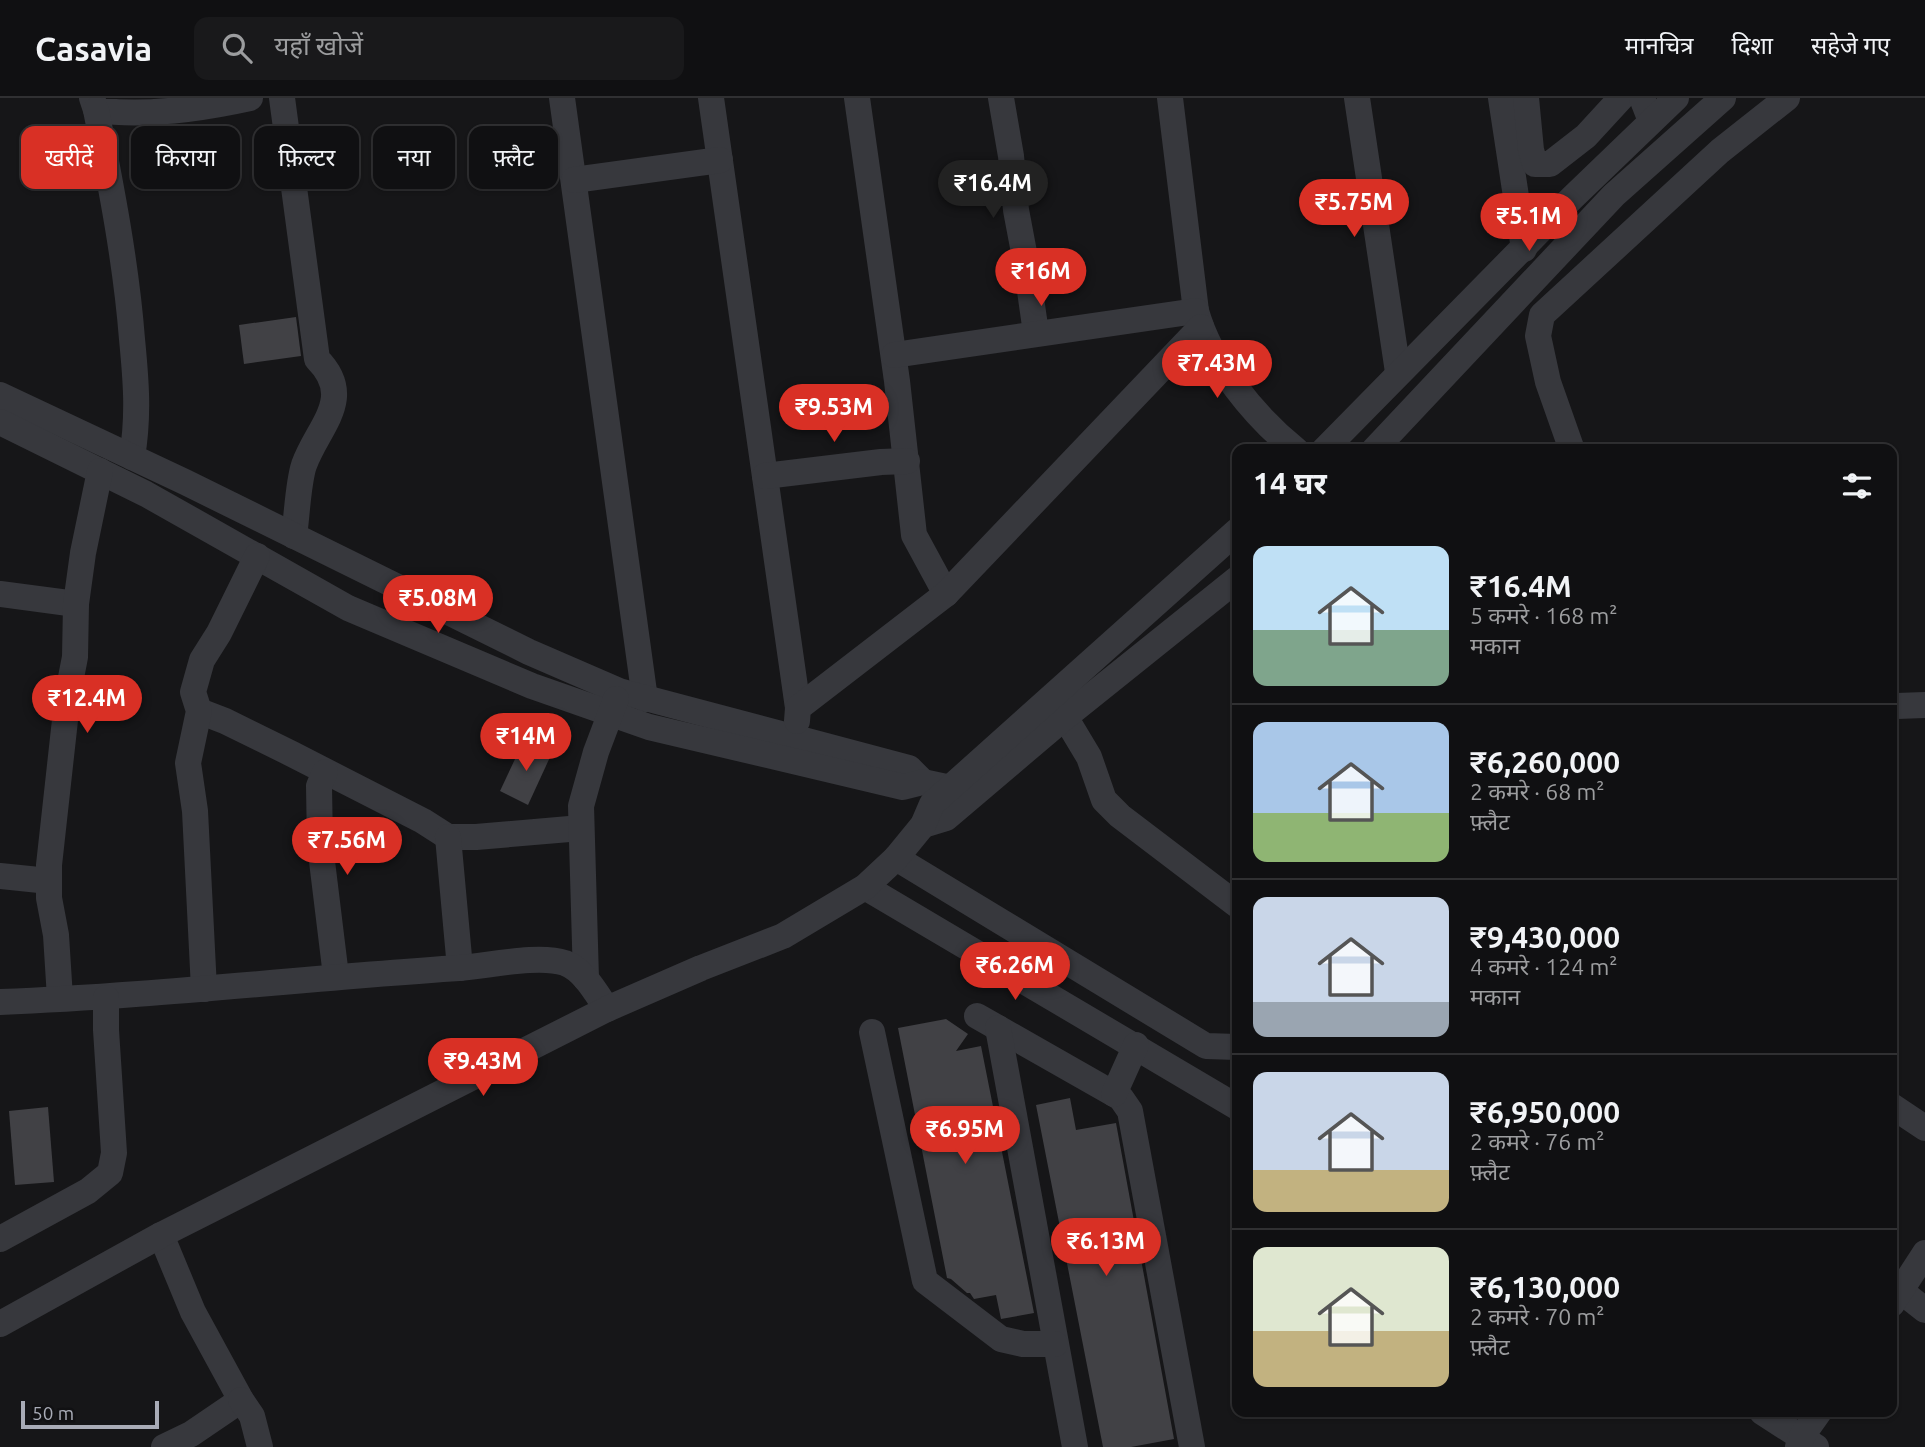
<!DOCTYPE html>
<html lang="hi">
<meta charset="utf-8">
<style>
body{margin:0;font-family:Ubuntu,"Noto Sans Devanagari",sans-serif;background:#19191b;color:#f1f3f6;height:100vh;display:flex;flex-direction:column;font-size:26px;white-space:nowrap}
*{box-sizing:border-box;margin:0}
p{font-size:23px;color:#9c9d9f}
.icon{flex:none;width:38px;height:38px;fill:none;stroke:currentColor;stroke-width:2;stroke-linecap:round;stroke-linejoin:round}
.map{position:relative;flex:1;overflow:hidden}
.panel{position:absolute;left:1232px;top:346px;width:665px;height:973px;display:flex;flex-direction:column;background:#101012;border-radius:14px;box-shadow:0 2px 5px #0004,0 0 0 2px #303032}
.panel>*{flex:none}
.hud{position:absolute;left:21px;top:28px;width:665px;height:63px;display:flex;gap:14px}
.scale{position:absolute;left:21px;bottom:18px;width:138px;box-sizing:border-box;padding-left:7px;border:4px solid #a9acb7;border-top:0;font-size:19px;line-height:24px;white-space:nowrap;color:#a9acb7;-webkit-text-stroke:5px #111113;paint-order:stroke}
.price{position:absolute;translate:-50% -60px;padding:0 16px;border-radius:24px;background:#d93025;color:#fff;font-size:23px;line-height:46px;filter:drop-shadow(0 2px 4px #0008)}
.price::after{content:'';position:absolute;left:50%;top:42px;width:21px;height:16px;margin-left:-10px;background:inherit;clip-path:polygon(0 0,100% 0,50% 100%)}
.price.current{background:#222;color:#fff}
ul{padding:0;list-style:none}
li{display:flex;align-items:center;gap:21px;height:175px;padding:0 21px}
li+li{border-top:2px solid #303032}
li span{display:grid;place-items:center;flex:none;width:196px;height:140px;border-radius:14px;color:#555}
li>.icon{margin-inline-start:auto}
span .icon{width:84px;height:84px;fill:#fffc;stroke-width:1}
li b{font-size:30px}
h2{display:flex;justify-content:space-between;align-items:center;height:84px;padding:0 21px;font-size:30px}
.tag{padding:0 24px;border-radius:14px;background:#101012;box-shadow:0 2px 5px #0004,0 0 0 2px #303032;font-size:24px;line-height:63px}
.tag.current{background:#d93025;color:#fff}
header{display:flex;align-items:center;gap:42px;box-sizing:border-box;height:98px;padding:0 35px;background:#101012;border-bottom:2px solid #303032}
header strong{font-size:33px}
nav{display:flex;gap:38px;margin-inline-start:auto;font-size:24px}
.search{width:490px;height:63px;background:#19191b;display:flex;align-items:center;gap:18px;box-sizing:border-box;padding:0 24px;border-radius:14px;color:#9c9d9f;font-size:26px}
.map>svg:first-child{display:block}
.building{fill:#414145}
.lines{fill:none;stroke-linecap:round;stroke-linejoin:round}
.minor{stroke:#37383d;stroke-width:26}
</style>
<header>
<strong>Casavia</strong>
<div class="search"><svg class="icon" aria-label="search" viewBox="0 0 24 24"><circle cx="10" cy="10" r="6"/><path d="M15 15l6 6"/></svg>यहाँ खोजें</div>
<nav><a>मानचित्र</a><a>दिशा</a><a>सहेजे गए</a></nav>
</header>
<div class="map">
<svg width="1925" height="1349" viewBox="0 0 1925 1349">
<rect width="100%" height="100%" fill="#161618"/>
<g class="building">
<polygon points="296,219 301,258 244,266 239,227"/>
<polygon points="523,644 551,657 528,707 500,693"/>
<polygon points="946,921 968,936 956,953 981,948 1034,1215 1001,1221 996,1197 974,1201 970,1195 967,1195 951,1181 947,1180 898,930"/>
<polygon points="1070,1000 1076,1032 1116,1025 1174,1341 1131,1349 1103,1349 1036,1007"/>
<polygon points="48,1009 54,1084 15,1087 9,1013"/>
</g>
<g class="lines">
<g class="minor">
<path d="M92 0 96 12C146 19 200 11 250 0"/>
<path d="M282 0 317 261C356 300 318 328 304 367 298 385 297 418 294 438"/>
<polyline points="562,0 645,601"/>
<polyline points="711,0 798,610"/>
<polyline points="857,0 897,283 914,437 946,496"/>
<polyline points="1001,0 1011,58 1016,112 1026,165 1036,235"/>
<path d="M1170 0 1196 213C1211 266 1254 318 1296 352"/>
<polyline points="1357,0 1398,274"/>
<polyline points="1501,0 1524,151"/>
<polyline points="1526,0 1531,52 1535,66 1550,66 1586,38 1621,0"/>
<polyline points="1642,0 1651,23"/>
<path d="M96 12C111 88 126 164 132 241 136 282 139 318 132 359"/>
<polyline points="574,82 720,62"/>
<polyline points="894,257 1196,213"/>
<polyline points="0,297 185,384 529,554 619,593 909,670 923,684"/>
<polyline points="0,324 146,396 348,510 532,588 649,629 903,689 923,684 974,695"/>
<polyline points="1324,352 1572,100 1676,0"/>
<polyline points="1374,352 1614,97 1723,0"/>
<polyline points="1572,352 1548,284 1538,238 1542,217 1720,53 1787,0"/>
<polyline points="765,378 881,364 907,363"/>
<polyline points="0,496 76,506"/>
<polyline points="1892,606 1897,608 1925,607"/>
<polyline points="199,613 225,623 292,656 423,723 448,739 476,739 581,730"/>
<polyline points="1065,619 1089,659 1104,702 1120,718 1237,807"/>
<polyline points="797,623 798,610 946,496 1201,229"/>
<polyline points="325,674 319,688 320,747 336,878"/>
<polyline points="923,727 946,720 1065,619 1237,481"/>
<polyline points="448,739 460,870"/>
<polyline points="896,760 1206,948 1237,949"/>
<polyline points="0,778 49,783"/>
<polyline points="865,789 1237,1009"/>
<polyline points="586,881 581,708 596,654 616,601"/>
<polyline points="204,891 195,713 188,665 199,613 193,594 202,562 219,535 257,458"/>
<polyline points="60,900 56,837 49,800 49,767 68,595 75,559 76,506 83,455 100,373"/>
<path d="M0 904C154 898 306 880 459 870 488 868 538 856 565 865 584 872 596 895 607 911"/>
<polyline points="977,918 1121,1000 1130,1013 1192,1349"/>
<polyline points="998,930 1075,1349"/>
<polyline points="872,934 925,1183 1001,1241 1023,1246 1055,1246"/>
<polyline points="1114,996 1136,947"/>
<polyline points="1892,1008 1925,1030"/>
<polyline points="161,1137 193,1214 241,1302 191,1336 164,1349"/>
<polyline points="0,1141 88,1093 110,1075 114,1055 106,932 106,900"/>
<polyline points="1892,1186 1925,1212"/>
<polyline points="1892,1206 1925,1155"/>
<polyline points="0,1226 161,1137 607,911 701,870 783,838 865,789 896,760 923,727 932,706 1237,433"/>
<polyline points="241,1302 252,1318 260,1349"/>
<polyline points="1762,1314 1816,1349"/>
<polyline points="1798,1349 1802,1338 1819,1314"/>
</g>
</g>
</svg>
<div class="scale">50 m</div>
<b class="price current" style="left:993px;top:122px">₹16.4M</b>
<b class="price" style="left:1354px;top:141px">₹5.75M</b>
<b class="price" style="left:1529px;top:155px">₹5.1M</b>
<b class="price" style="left:1041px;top:210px">₹16M</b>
<b class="price" style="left:1217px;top:302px">₹7.43M</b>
<b class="price" style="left:834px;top:346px">₹9.53M</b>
<b class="price" style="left:438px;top:537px">₹5.08M</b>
<b class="price" style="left:87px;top:637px">₹12.4M</b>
<b class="price" style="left:526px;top:675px">₹14M</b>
<b class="price" style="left:347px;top:779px">₹7.56M</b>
<b class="price" style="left:1015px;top:904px">₹6.26M</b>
<b class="price" style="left:483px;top:1000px">₹9.43M</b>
<b class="price" style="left:965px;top:1068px">₹6.95M</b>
<b class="price" style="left:1106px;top:1180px">₹6.13M</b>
<div class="hud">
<a class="tag current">खरीदें</a>
<a class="tag">किराया</a>
<a class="tag">फ़िल्टर</a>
<a class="tag">नया</a>
<a class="tag">फ़्लैट</a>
</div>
<section class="panel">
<h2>14 घर<svg class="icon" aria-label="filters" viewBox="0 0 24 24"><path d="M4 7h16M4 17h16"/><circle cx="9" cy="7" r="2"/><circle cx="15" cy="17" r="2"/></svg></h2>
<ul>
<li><span style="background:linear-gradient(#bfe0f5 60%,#7fa58c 0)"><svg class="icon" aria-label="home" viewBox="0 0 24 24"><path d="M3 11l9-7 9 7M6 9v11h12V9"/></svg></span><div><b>₹16.4M</b><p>5 कमरे · 168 m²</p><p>मकान</p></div></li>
<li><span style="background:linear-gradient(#a9c7e8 65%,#8fb573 0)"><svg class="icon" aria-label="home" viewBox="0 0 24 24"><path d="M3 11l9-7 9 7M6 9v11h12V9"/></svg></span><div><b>₹6,260,000</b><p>2 कमरे · 68 m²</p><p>फ़्लैट</p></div></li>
<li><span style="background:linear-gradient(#c9d6e8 75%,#9aa5b1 0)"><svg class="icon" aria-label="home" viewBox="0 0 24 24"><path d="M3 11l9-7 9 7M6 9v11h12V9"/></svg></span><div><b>₹9,430,000</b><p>4 कमरे · 124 m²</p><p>मकान</p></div></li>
<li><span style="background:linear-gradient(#c9d6e8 70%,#c2b280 0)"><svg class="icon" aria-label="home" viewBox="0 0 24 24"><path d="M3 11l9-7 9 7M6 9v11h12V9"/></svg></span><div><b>₹6,950,000</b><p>2 कमरे · 76 m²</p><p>फ़्लैट</p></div></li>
<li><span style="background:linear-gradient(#dfe7d0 60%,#c2b280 0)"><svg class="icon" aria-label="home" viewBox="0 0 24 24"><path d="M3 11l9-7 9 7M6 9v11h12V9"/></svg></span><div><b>₹6,130,000</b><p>2 कमरे · 70 m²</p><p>फ़्लैट</p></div></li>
</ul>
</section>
</div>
